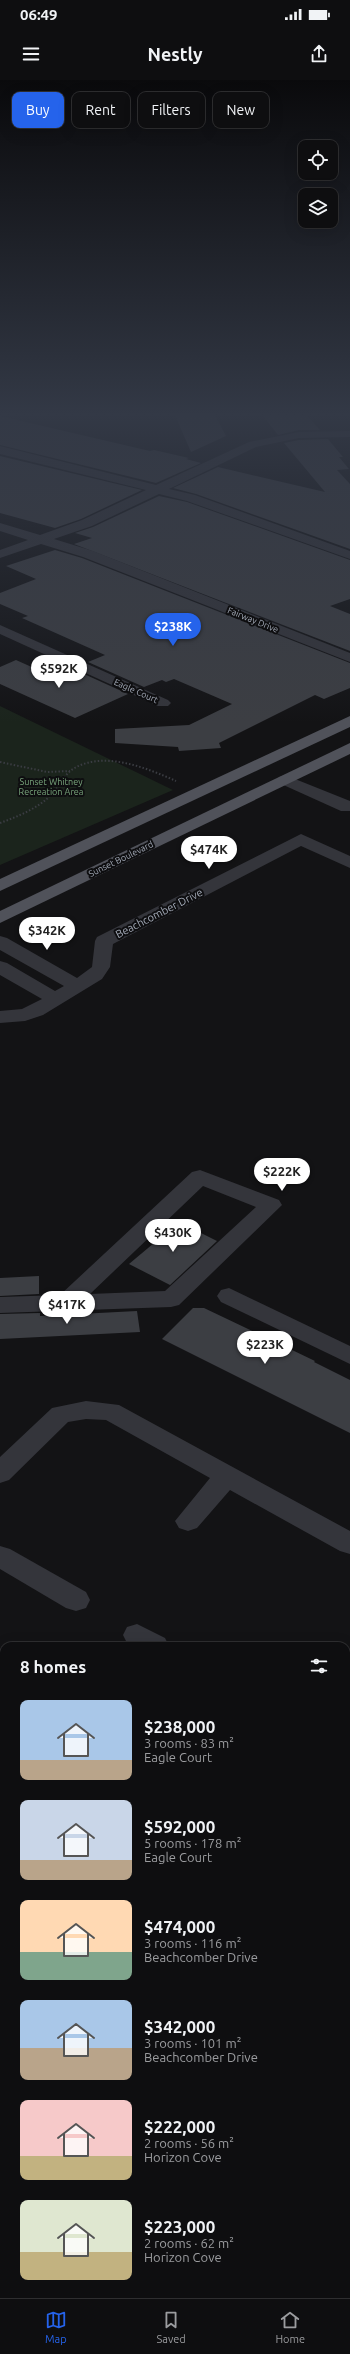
<!DOCTYPE html>
<meta charset="utf-8">
<style>
body{margin:0;font-family:Ubuntu,sans-serif;background:#1c1c1e;color:#f1f3f6;height:100vh;display:flex;flex-direction:column;font-size:15px;white-space:nowrap}
*{box-sizing:border-box;margin:0}
p{font-size:13px;color:#9b9c9f}
.icon{flex:none;width:22px;height:22px;fill:none;stroke:currentColor;stroke-width:2;stroke-linecap:round;stroke-linejoin:round}
.map{position:relative;flex:1;overflow:hidden}
.panel{position:absolute;left:0px;top:1562px;width:350px;height:656px;display:flex;flex-direction:column;background:#0e0e10;border-radius:12px 12px 0 0;box-shadow:0 4px 16px #0002,0 0 0 1px #2e2e30}
.panel>*{flex:none}
.hud{position:absolute;left:12px;top:12px;width:326px;height:36px;display:flex;gap:8px}
.tools{position:absolute;left:298px;top:60px;display:grid;gap:8px}
.tools a{display:grid;place-items:center;width:40px;height:40px;border-radius:8px;background:#0e0e10;box-shadow:0 4px 16px #0002,0 0 0 1px #2e2e30;font-size:20px}
.price{position:absolute;translate:-50% -34px;padding:0 9px;border-radius:14px;background:#fff;color:#222;font-size:13px;line-height:26px;filter:drop-shadow(0 1px 2px #0008)}
.price::after{content:'';position:absolute;left:50%;top:24px;width:12px;height:9px;margin-left:-6px;background:inherit;clip-path:polygon(0 0,100% 0,50% 100%)}
.price.selected{background:#2563eb;color:#fff}
ul{padding:0;list-style:none}
li{display:flex;align-items:center;gap:12px;height:100px;padding:0 20px}
li span{display:grid;place-items:center;flex:none;width:112px;height:80px;border-radius:8px;color:#555}
li>.icon{margin-inline-start:auto}
span .icon{width:48px;height:48px;fill:#fffc;stroke-width:1}
li b{font-size:17px}
h2{display:flex;justify-content:space-between;align-items:center;height:48px;padding:0 20px;font-size:17px}
.tag{padding:0 14px;border-radius:8px;background:#0e0e10;box-shadow:0 4px 16px #0002,0 0 0 1px #2e2e30;font-size:14px;line-height:36px}
.tag.selected{background:#2563eb;color:#fff}
.status{display:flex;justify-content:space-between;align-items:center;height:28px;padding:0 20px;background:#0e0e10;direction:ltr}
.status svg{height:11px;fill:currentColor}
header{display:flex;justify-content:space-between;align-items:center;height:52px;padding:0 20px;background:#0e0e10;font-size:18px;font-weight:700}
.tabs{display:flex;justify-content:space-around;align-items:center;height:56px;border-top:1px solid #2e2e30;background:#0e0e10;font-size:11px;color:#9b9c9f}
.tabs a{display:grid;justify-items:center;gap:2px}
.tabs .selected{color:#2563eb}
.map>svg:first-child{display:block}
.green{fill:#1b241c}
.building{fill:#3c3e43}
.lines{fill:none;stroke-linecap:round;stroke-linejoin:round}
.minor-tunnel{stroke:#303135;stroke-width:33;stroke-dasharray:33 16;stroke-linecap:butt}
.path{stroke:#3a3c42;stroke-width:2;stroke-dasharray:1.5 2;stroke-linecap:butt}
.minor{fill:#34353b;fill-rule:evenodd}
.major{fill:#50525a;fill-rule:evenodd}
.labels{text-anchor:middle;dominant-baseline:central;stroke-width:4;stroke-linejoin:round;paint-order:stroke}
.far-street-label{font-size:9px;fill:#a3aab7;stroke:#0e0e10}
.far-park-label{font-size:9px;fill:#78a47b;stroke:#0e0e10}
.street-label{font-size:11px;fill:#a3aab7;stroke:#0e0e10}
</style>
<div class="status"><b>06:49</b><svg viewBox="0 0 49 12"><path d="M0 12V9h3v3zM5 12V6h3v6zM10 12V3h3v9zM15 12V0h3v12zM26 1h20v11H26zM47 4h2v5h-2z"/></svg></div>
<header><svg class="icon" aria-label="menu" viewBox="0 0 24 24"><path d="M4 6h16M4 12h16M4 18h16"/></svg>Nestly<svg class="icon" aria-label="share" viewBox="0 0 24 24"><path d="M12 15V3M7 8l5-5 5 5M5 13v7h14v-7"/></svg></header>
<div class="map">
<svg width="350" height="2218" viewBox="0 0 350 2218">
<rect width="100%" height="100%" fill="#131315"/>
<polygon class="green" points="0,626 173,710 0,785"/>
<g class="building">
<polygon points="174,333 214,333 226,356 191,372"/>
<polygon points="0,336 150,371 154,370 189,378 186,379 201,383 156,403 0,365"/>
<polygon points="263,336 307,336 320,350 299,350 278,355"/>
<polygon points="328,359 343,377 339,377 349,389 337,390 350,404 350,469 196,414 173,408 218,387 325,412 284,363 299,360"/>
<polygon points="0,376 142,410 81,439 55,448 0,433"/>
<polygon points="159,416 187,422 350,480 350,519 330,526 350,534 350,571 74,464 92,458 75,453 93,447"/>
<polygon points="55,470 82,478 350,583 350,608 324,619 315,615 219,663 221,668 179,671 178,667 115,663 115,649 189,645 232,624 174,599 166,602 162,600 144,607 88,582 105,575 22,538 28,536 0,524 0,513 36,499 6,486"/>
<polygon points="16,580 54,597 73,589 128,614 75,638 0,604 0,587"/>
<polygon points="179,1142 217,1161 170,1205 129,1184"/>
<polygon points="39,1196 39,1214 0,1216 0,1198"/>
<polygon points="193,1228 204,1228 315,1281 314,1282 350,1300 350,1353 162,1259"/>
<polygon points="137,1231 140,1252 0,1259 0,1234 40,1233 40,1236"/>
</g>
<g class="lines">
<polyline class="minor-tunnel" points="259,2214 264,2218"/>
<g class="path">
<polyline points="0,682 47,692 70,691"/>
<path d="M0 743C19 736 39 728 53 713 60 705 64 695 73 689 103 670 147 688 176 701"/>
</g>
<g class="minor">
<polygon points="350,351 350,357 299,358 256,367 169,409 195,415 350,471 350,479 187,421 159,414 92,446 54,459 93,471 350,573 350,582 83,477 41,464 0,478 0,470 28,460 0,451 0,443 40,455 82,440 146,410 0,374 0,366 156,405 249,362 299,352"/>
<polygon points="0,545 168,620 171,623 168,626 158,626 0,554"/>
<polygon points="285,695 350,721 350,731 341,731 279,703 277,700 279,697"/>
<polygon points="301,754 350,776 350,788 301,766 113,864 110,887 102,899 43,935 25,941 0,943 0,931 22,929 42,919 0,895 0,881 7,883 55,911 64,906 0,870 0,856 7,858 77,898 92,887 95,861 97,857"/>
<path d="M200 1090 279 1120 282 1125 179 1225 171 1227 0 1233V1217L60 1215 192 1092ZM203 1106 256 1127 165 1211 90 1214Z"/>
<polygon points="229,1208 350,1266 350,1284 221,1222 217,1216 221,1210"/>
<polygon points="86,1321 119,1325 350,1451 350,1474 340,1471 230,1410 197,1448 188,1451 179,1448 175,1441 210,1398 106,1340 86,1339 68,1342 9,1400 0,1403 0,1377 52,1328"/>
<polygon points="0,1466 10,1469 86,1512 90,1520 86,1528 76,1531 66,1528 0,1489"/>
<polygon points="137,1544 165,1558 169,1566 132,1566 127,1563 123,1555 127,1547"/>
<polygon points="350,1589 350,1617 346,1618 346,1591"/>
<polygon points="4,1647 4,1674 0,1676 0,1648"/>
<polygon points="346,1671 350,1673 350,1700 346,1698"/>
<polygon points="0,1725 4,1726 4,1754 0,1753"/>
<polygon points="0,1833 4,1835 4,1866 0,1864"/>
<polygon points="350,1893 350,1929 346,1931 346,1895"/>
<polygon points="346,1967 350,1969 350,2004 346,2002"/>
<polygon points="2,2066 4,2067 4,2102 0,2104 0,2067"/>
<polygon points="346,2099 350,2101 350,2138 346,2136"/>
<polygon points="346,2162 350,2163 350,2218 329,2218 327,2214 346,2214"/>
<polygon points="92,2214 132,2214 134,2218 94,2218"/>
</g>
<g class="major">
<polygon points="350,636 350,647 0,811 0,799"/>
<polygon points="350,663 350,674 0,843 0,831"/>
</g>
</g>
<linearGradient id="sky" x2="0" y2="1"><stop stop-color="#0a0a0c"/><stop offset="0.52" stop-color="#333946"/><stop offset="1" stop-color="#333946" stop-opacity="0"/></linearGradient>
<rect width="350" height="643" fill="url(#sky)"/>
<g class="labels">
<g class="far-street-label">
<text transform="translate(253 540) rotate(22)">Fairway Drive</text>
<text transform="translate(136 611) rotate(24)">Eagle Court</text>
<text transform="translate(121 779) rotate(-26)">Sunset Boulevard</text>
</g>
<g class="far-park-label">
<text x="51" y="702">Sunset Whitney<tspan x="51" dy="10">Recreation Area</tspan></text>
</g>
<g class="street-label">
<text transform="translate(159 833) rotate(-27)">Beachcomber Drive</text>
</g>
</g>
</svg>
<div class="tools">
<a><svg class="icon" aria-label="locate" viewBox="0 0 24 24"><circle cx="12" cy="12" r="6"/><path d="M12 2v4M12 18v4M2 12h4M18 12h4"/></svg></a>
<a><svg class="icon" aria-label="layers" viewBox="0 0 24 24"><path d="M12 4l9 5-9 5-9-5zM3 14l9 5 9-5"/></svg></a>
</div>
<b class="price selected" style="left:173px;top:567px">$238K</b>
<b class="price" style="left:59px;top:609px">$592K</b>
<b class="price" style="left:209px;top:790px">$474K</b>
<b class="price" style="left:47px;top:871px">$342K</b>
<b class="price" style="left:282px;top:1112px">$222K</b>
<b class="price" style="left:173px;top:1173px">$430K</b>
<b class="price" style="left:67px;top:1245px">$417K</b>
<b class="price" style="left:265px;top:1285px">$223K</b>
<div class="hud">
<a class="tag selected">Buy</a>
<a class="tag">Rent</a>
<a class="tag">Filters</a>
<a class="tag">New</a>
</div>
<section class="panel">
<h2>8 homes<svg class="icon" aria-label="filters" viewBox="0 0 24 24"><path d="M4 7h16M4 17h16"/><circle cx="9" cy="7" r="2"/><circle cx="15" cy="17" r="2"/></svg></h2>
<ul>
<li><span style="background:linear-gradient(#a9c7e8 75%,#b9a48a 0)"><svg class="icon" aria-label="home" viewBox="0 0 24 24"><path d="M3 11l9-7 9 7M6 9v11h12V9"/></svg></span><div><b>$238,000</b><p>3 rooms · 83 m²</p><p>Eagle Court</p></div></li>
<li><span style="background:linear-gradient(#c9d6e8 75%,#b9a48a 0)"><svg class="icon" aria-label="home" viewBox="0 0 24 24"><path d="M3 11l9-7 9 7M6 9v11h12V9"/></svg></span><div><b>$592,000</b><p>5 rooms · 178 m²</p><p>Eagle Court</p></div></li>
<li><span style="background:linear-gradient(#ffd9b3 65%,#7fa58c 0)"><svg class="icon" aria-label="home" viewBox="0 0 24 24"><path d="M3 11l9-7 9 7M6 9v11h12V9"/></svg></span><div><b>$474,000</b><p>3 rooms · 116 m²</p><p>Beachcomber Drive</p></div></li>
<li><span style="background:linear-gradient(#a9c7e8 60%,#b9a48a 0)"><svg class="icon" aria-label="home" viewBox="0 0 24 24"><path d="M3 11l9-7 9 7M6 9v11h12V9"/></svg></span><div><b>$342,000</b><p>3 rooms · 101 m²</p><p>Beachcomber Drive</p></div></li>
<li><span style="background:linear-gradient(#f6c9c9 70%,#c2b280 0)"><svg class="icon" aria-label="home" viewBox="0 0 24 24"><path d="M3 11l9-7 9 7M6 9v11h12V9"/></svg></span><div><b>$222,000</b><p>2 rooms · 56 m²</p><p>Horizon Cove</p></div></li>
<li><span style="background:linear-gradient(#dfe7d0 65%,#c2b280 0)"><svg class="icon" aria-label="home" viewBox="0 0 24 24"><path d="M3 11l9-7 9 7M6 9v11h12V9"/></svg></span><div><b>$223,000</b><p>2 rooms · 62 m²</p><p>Horizon Cove</p></div></li>
</ul>
</section>
</div>
<nav class="tabs">
<a class="selected"><svg class="icon" aria-label="map" viewBox="0 0 24 24"><path d="M3 6l6-2 6 2 6-2v14l-6 2-6-2-6 2zM9 4v14M15 6v14"/></svg>Map</a>
<a><svg class="icon" aria-label="saved" viewBox="0 0 24 24"><path d="M7 4h10v16l-5-4-5 4z"/></svg>Saved</a>
<a><svg class="icon" aria-label="home" viewBox="0 0 24 24"><path d="M3 11l9-7 9 7M6 9v11h12V9"/></svg>Home</a>
</nav>
